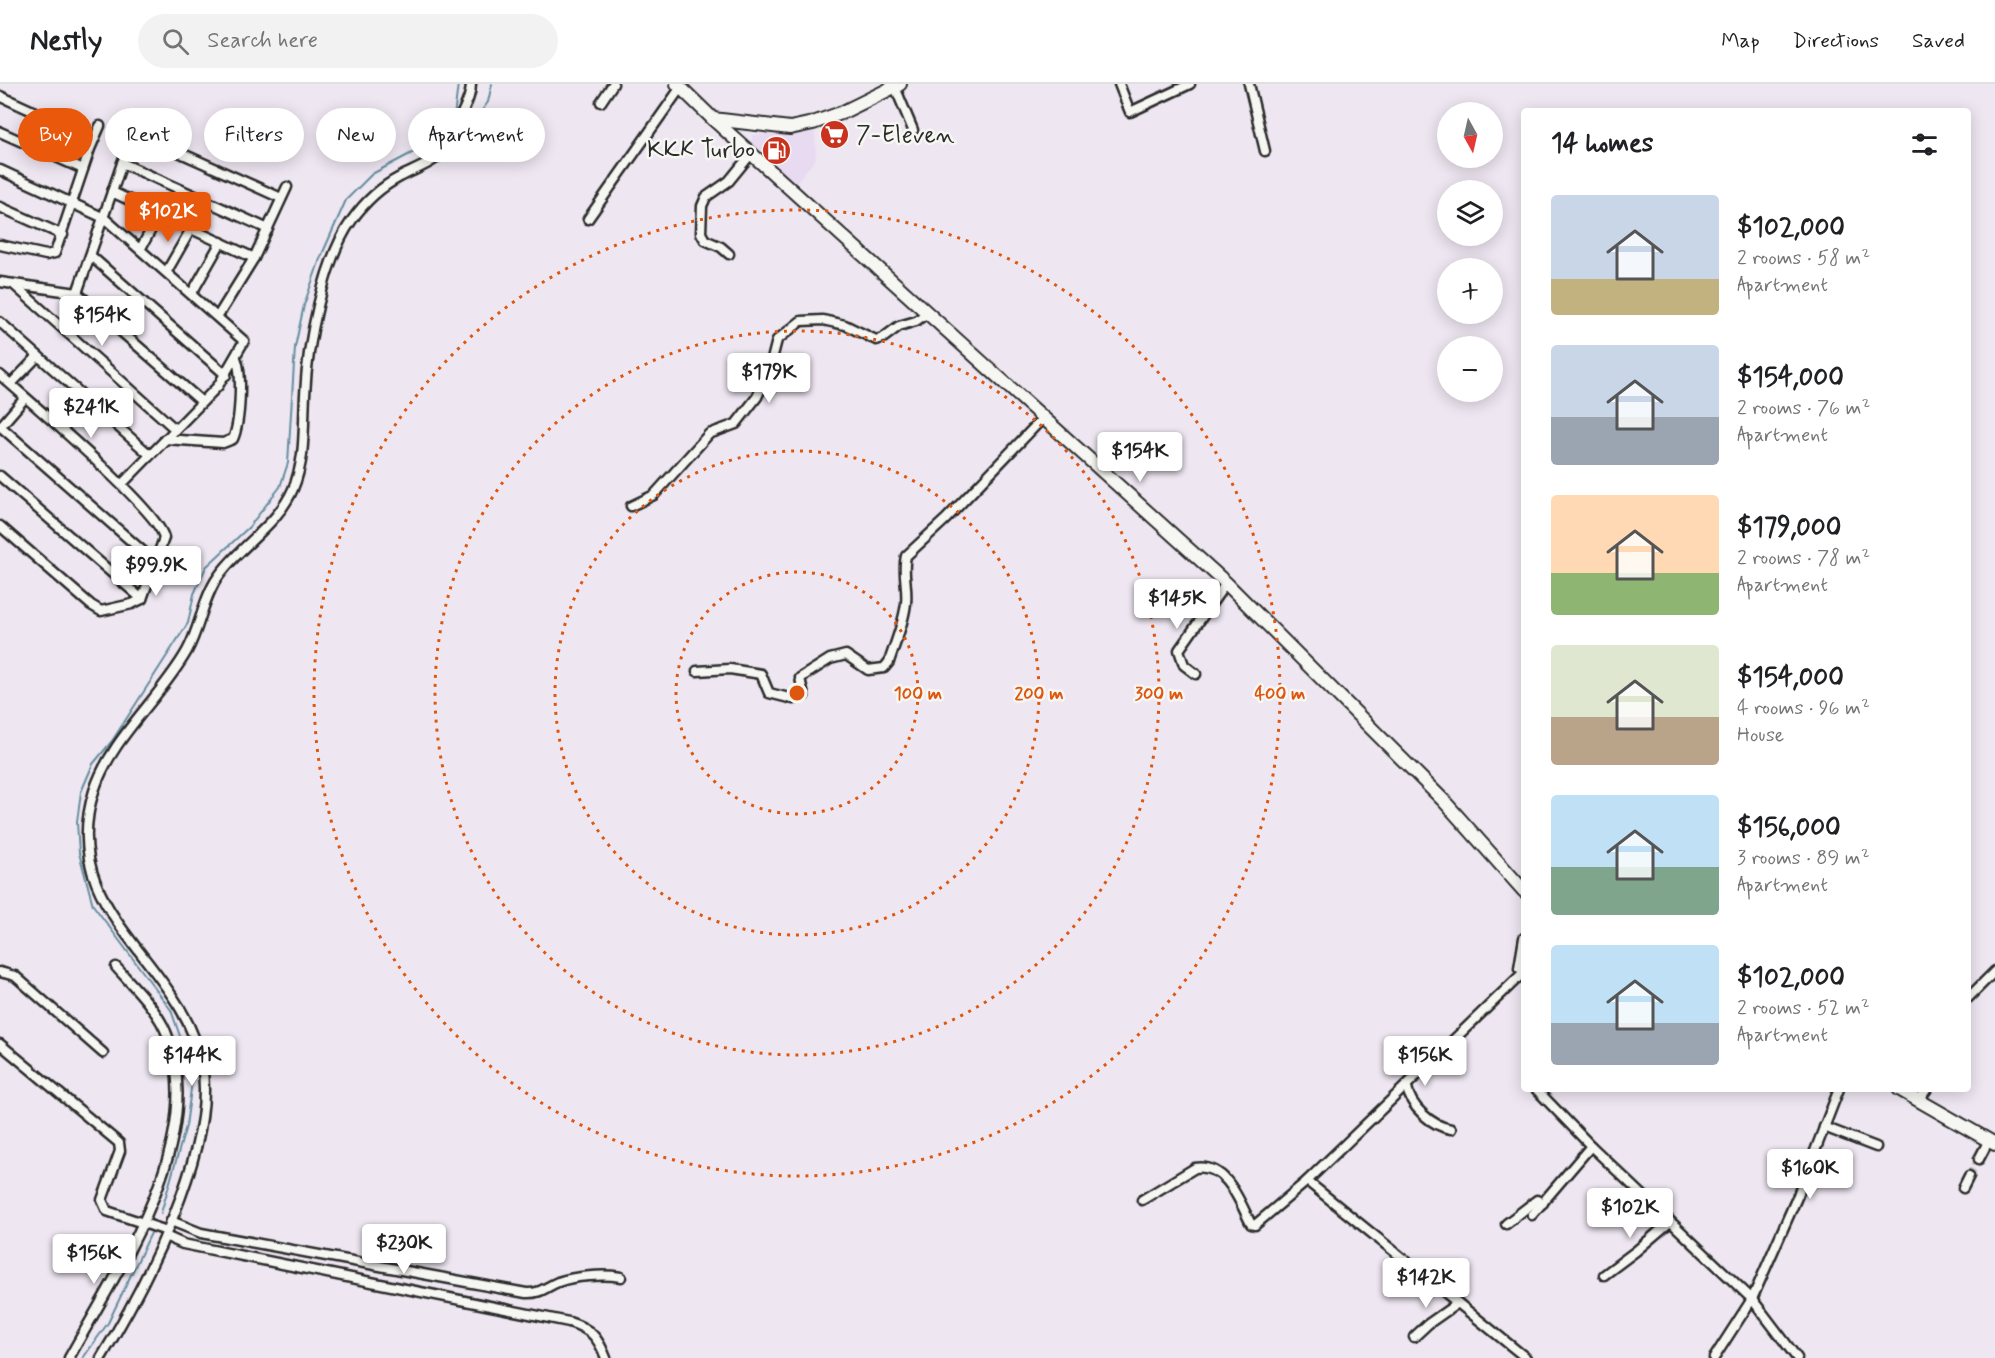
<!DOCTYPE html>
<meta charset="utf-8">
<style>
body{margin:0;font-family:Mynerve,sans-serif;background:#f2f2f2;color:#202124;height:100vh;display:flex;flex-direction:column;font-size:22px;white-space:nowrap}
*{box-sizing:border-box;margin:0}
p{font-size:20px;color:#757577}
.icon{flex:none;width:33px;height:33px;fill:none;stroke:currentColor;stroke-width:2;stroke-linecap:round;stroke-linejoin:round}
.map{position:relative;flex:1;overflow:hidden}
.drawer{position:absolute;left:1521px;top:24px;width:450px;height:984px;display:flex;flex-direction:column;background:#fff;border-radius:6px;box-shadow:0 3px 15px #0003}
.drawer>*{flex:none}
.banner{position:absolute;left:18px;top:24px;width:570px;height:54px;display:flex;gap:12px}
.needle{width:39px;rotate:172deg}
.tools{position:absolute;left:1437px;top:18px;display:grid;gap:12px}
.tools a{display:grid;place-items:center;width:66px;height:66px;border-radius:50%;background:#fff;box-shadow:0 3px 15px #0003;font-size:30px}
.price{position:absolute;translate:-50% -51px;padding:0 14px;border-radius:6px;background:#fff;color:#222;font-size:20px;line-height:39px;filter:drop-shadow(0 2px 3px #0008)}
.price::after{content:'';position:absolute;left:50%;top:36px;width:18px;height:14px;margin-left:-9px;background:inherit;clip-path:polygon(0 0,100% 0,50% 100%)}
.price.selected{background:#ea580c;color:#fff}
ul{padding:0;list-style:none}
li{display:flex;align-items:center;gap:18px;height:150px;padding:0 30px}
li span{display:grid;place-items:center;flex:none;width:168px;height:120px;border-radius:6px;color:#555}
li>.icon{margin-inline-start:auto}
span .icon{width:72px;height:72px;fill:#fffc;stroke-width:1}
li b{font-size:26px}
h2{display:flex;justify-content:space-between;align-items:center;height:72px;padding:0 30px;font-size:26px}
.tag{padding:0 21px;border-radius:27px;background:#fff;box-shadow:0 3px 15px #0003;font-size:21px;line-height:54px}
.tag.selected{background:#ea580c;color:#fff}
header{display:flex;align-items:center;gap:36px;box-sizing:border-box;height:84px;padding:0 30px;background:#fff;border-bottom:2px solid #e0e0e0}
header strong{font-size:28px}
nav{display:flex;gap:33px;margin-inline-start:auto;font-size:21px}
.search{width:420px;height:54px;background:#f2f2f2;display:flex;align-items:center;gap:15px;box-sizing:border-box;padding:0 21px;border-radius:33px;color:#757577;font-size:22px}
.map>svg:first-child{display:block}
.built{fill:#e8dbf1}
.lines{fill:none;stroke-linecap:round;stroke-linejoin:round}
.stream{stroke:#658e9f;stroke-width:2}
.street-tunnel{stroke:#c7c1c9;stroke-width:8;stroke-dasharray:8 4;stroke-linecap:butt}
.street-casing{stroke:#2b2b2b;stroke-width:13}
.secondary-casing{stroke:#2b2b2b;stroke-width:16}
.street{stroke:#f6f6f2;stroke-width:8}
.secondary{stroke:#f6f6f2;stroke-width:12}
.ring{fill:none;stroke:#df570e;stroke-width:3;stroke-dasharray:3 6}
.labels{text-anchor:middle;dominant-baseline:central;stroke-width:5;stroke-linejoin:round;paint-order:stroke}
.poi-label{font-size:24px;fill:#2b2b2b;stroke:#f6f6f2;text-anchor:start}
.centre{fill:#df570e;stroke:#f6f6f2;stroke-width:3}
.ring-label{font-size:18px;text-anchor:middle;font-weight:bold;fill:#df570e;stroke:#f6f6f2;stroke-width:5;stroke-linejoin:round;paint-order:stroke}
</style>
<header>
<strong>Nestly</strong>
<div class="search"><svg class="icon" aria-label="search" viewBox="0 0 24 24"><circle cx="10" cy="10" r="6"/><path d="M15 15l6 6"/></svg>Search here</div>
<nav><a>Map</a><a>Directions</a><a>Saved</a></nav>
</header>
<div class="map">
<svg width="1995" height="1274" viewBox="0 0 1995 1274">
<rect width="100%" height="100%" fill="#eee6f1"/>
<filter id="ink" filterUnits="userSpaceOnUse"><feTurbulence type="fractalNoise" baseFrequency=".0167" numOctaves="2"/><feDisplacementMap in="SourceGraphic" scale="12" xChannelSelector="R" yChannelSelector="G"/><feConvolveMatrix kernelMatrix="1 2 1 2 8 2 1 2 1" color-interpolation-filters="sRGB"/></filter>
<g filter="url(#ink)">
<polygon class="built" points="815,48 816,75 795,100 751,63 752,51"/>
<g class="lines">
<g class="stream">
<polyline points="470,43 488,18 492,0"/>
<polyline points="161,1129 186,1042 193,990 171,926 93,821 79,769 77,738 81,708 93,680 112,657 188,539 194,510 206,483 249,443 280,403 288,379 295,263 304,221 320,175 346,116 372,90 431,59 445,44 453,41 458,0"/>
<polyline points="83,1274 108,1239 151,1149"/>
</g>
<polyline class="street-tunnel" points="1969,1092 1979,1075"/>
<defs>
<g id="street">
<polyline points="1119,0 1130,28 1190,0"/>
<polyline points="1249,0 1265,67"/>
<polyline points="895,3 913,46"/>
<polyline points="0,12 94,55"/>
<polyline points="601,18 613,0"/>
<polyline points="0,48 83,85"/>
<polyline points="134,48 281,114"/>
<polyline points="122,79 268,145"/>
<polyline points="0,86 104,134 244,257 218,302 122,400"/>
<polyline points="112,108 254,174"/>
<polyline points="0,123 63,151"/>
<polyline points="588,135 681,3"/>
<polyline points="0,161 46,171 55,169 90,65 100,42"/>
<polyline points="141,164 160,129"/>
<polyline points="729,170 721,163 705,156 701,149 702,122 706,113 729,97 751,70"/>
<polyline points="91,172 226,291"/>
<polyline points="167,187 191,145"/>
<polyline points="0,198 77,209 202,318"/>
<polyline points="13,200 175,345"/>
<polyline points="77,209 137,36"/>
<polyline points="192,209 221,158"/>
<polyline points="218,232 254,174 287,103"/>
<polyline points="0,238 150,371"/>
<path d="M0 291C27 315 160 427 164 454L142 515 132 520 101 527 91 521 0 442"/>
<polyline points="11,300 38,272"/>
<polyline points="0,342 155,478"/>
<polyline points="0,343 25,314"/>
<path d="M165 355 223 359 233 355C240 339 243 290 236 274"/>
<polyline points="0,392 142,515"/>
<polyline points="631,422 654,411 709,350 736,340 757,313 769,287 777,256 801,237 823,236 845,241 876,256 883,254 899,242 916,237 927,229"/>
<path d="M697 587 730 585 761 590 769 609 793 615 804 612 800 594 830 575 846 571 868 586 884 584 889 578C895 559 904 539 906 519 908 504 902 487 906 472L946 435 1044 333"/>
<polyline points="1196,590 1184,581 1179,566 1226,499"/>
<polyline points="1519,884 1524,854"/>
<polyline points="0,888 15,892 103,969"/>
<polyline points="1968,914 1995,887"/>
<polyline points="0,960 119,1059 120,1067 102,1116 107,1127 167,1147"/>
<path d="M1407 1003C1410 1023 1432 1042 1451 1045"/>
<polyline points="1536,1005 1591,1062 1752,1215 1797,1274"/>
<polyline points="1919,1016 1927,1005"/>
<polyline points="1824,1043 1876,1063"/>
<polyline points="1979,1075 1989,1056"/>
<polyline points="1307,1097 1524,888"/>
<polyline points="1963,1104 1969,1092"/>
<path d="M1142 1116 1195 1084C1227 1079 1239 1117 1251 1140L1255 1141 1307 1097 1526 1274"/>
<polyline points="1532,1131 1591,1062"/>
<path d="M171 1137 201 1149 526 1209C540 1210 546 1203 558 1198 575 1192 603 1190 621 1193"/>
<polyline points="1506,1140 1537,1116 1543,1119"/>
<path d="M165 1152 183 1160 569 1238C591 1245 598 1253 606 1274"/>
<polyline points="1604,1191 1636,1167 1670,1138"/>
<polyline points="1414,1253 1428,1240 1458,1219"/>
<path d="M69 1274C118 1185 207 1058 168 953 159 927 134 903 116 883"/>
<path d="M101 1274C144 1204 217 1064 202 982 184 876 55 830 94 707 111 654 160 615 187 567 200 544 203 514 218 493 240 461 277 442 293 405 306 374 303 344 305 311 307 263 323 176 352 136 364 119 381 103 400 93 415 85 432 80 444 67 452 58 456 45 460 34 465 22 471 13 471 0"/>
<polyline points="1714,1274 1752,1215 1798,1111 1839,1005"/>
</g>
<g id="secondary">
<polyline points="677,0 713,35 790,44 813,39 841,29 900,0"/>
<polyline points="713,35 1226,499 1443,716 1524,807"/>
<polyline points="1899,1005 1995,1060"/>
</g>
</defs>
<use href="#street" class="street-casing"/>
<use href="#secondary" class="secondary-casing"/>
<use href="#street" class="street"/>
<use href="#secondary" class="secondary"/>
</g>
</g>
<g class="ring">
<circle cx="797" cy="609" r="121"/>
<circle cx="797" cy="609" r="242"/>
<circle cx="797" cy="609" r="362"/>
<circle cx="797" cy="609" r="483"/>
</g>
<defs>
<symbol id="supermarket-disc" viewBox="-11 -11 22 22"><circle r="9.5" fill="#c8321e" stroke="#f6f6f2"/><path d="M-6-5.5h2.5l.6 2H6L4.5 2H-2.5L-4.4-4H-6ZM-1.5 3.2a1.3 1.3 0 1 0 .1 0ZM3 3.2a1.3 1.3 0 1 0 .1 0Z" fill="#fff"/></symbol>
<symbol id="fuel-disc" viewBox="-11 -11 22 22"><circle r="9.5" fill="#c8321e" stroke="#f6f6f2"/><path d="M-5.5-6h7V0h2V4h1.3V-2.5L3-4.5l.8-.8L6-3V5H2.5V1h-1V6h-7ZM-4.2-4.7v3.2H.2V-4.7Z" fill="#fff"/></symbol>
</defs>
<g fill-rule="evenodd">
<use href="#supermarket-disc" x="818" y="34" width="33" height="33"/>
<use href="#fuel-disc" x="760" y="50" width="33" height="33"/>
</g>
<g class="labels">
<g class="poi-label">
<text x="856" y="51">7-Eleven</text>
<text x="755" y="66" text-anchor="end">KKK Turbo</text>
</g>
</g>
<circle cx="797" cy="609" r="9" class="centre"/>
<g class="ring-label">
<text x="918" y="615">100 m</text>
<text x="1039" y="615">200 m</text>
<text x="1159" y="615">300 m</text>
<text x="1280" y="615">400 m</text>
</g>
</svg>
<div class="tools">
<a><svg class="needle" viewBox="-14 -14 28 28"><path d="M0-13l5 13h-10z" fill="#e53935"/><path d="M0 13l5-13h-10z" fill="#757577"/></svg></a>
<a><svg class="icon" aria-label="layers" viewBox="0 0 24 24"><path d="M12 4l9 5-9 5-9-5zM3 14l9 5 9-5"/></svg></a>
<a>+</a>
<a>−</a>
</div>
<b class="price selected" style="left:168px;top:159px">$102K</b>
<b class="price" style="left:102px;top:263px">$154K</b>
<b class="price" style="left:769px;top:320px">$179K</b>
<b class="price" style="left:91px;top:355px">$241K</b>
<b class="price" style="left:1140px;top:399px">$154K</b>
<b class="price" style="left:156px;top:513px">$99.9K</b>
<b class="price" style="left:1177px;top:546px">$145K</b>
<b class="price" style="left:192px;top:1003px">$144K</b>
<b class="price" style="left:1425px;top:1003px">$156K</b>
<b class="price" style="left:1810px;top:1116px">$160K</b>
<b class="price" style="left:1630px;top:1155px">$102K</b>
<b class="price" style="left:404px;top:1191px">$230K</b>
<b class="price" style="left:94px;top:1201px">$156K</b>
<b class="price" style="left:1426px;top:1225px">$142K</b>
<div class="banner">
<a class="tag selected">Buy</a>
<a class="tag">Rent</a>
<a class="tag">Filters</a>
<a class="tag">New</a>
<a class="tag">Apartment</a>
</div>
<section class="drawer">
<h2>14 homes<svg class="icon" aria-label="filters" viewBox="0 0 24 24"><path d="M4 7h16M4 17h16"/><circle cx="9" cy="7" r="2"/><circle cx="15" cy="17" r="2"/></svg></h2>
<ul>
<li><span style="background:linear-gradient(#c9d6e8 70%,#c2b280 0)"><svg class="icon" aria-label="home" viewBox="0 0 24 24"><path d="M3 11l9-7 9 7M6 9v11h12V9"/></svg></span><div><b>$102,000</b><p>2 rooms · 58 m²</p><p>Apartment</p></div></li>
<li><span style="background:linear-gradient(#c9d6e8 60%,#9aa5b1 0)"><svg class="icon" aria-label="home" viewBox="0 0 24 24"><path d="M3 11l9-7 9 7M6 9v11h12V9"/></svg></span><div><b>$154,000</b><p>2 rooms · 76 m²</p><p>Apartment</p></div></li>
<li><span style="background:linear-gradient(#ffd9b3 65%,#8fb573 0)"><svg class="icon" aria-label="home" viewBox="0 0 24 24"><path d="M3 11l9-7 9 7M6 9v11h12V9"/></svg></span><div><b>$179,000</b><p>2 rooms · 78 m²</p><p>Apartment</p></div></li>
<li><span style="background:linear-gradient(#dfe7d0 60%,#b9a48a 0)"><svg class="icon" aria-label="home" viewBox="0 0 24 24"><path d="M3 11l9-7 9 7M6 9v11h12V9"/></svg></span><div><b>$154,000</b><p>4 rooms · 96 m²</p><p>House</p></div></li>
<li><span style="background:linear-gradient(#bfe0f5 60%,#7fa58c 0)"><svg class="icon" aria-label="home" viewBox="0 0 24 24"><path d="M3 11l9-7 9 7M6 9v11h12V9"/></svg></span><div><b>$156,000</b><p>3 rooms · 89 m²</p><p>Apartment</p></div></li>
<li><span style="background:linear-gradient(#bfe0f5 65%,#9aa5b1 0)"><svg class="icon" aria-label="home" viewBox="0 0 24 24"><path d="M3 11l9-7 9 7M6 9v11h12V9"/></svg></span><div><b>$102,000</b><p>2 rooms · 52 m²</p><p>Apartment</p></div></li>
</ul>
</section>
</div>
